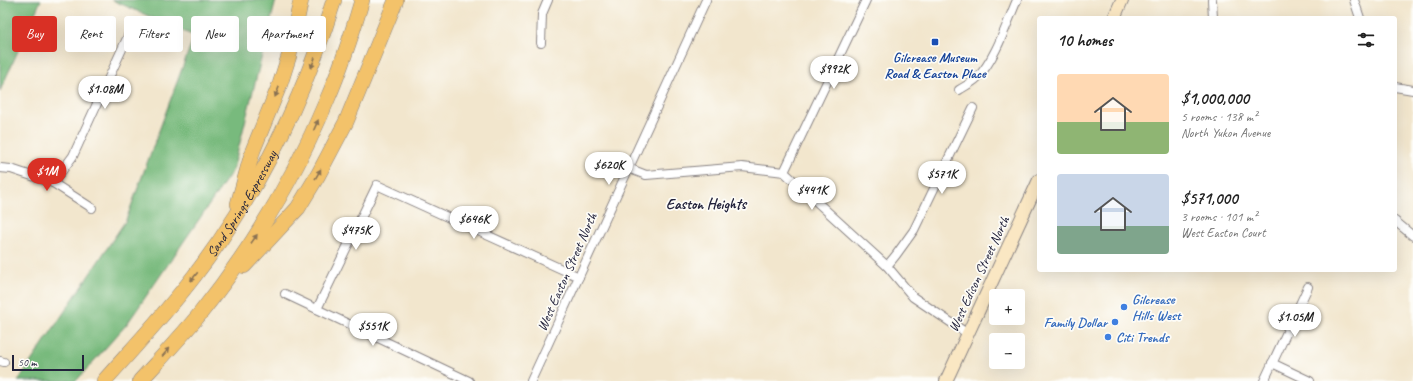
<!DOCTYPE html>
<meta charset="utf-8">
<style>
body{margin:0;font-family:Caveat,sans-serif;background:#f2f2f2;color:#222;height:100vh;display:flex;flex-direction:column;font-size:15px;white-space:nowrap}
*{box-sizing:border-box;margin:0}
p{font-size:13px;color:#767676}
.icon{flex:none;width:22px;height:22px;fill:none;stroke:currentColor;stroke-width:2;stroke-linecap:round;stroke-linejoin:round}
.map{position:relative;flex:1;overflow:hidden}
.side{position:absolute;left:1037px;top:16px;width:360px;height:256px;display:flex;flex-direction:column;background:#fff;border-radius:4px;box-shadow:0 4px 16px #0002}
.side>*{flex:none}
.guide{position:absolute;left:12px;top:16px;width:380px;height:36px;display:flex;gap:8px}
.fabs{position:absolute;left:989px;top:289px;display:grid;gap:8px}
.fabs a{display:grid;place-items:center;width:36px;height:36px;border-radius:4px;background:#fff;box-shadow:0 4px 16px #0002;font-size:20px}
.scale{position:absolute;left:12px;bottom:10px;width:72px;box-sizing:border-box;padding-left:4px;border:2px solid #22223b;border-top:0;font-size:11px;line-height:14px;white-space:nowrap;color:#22223b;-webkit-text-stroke:3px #fdfcf7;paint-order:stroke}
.price{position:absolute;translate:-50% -34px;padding:0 9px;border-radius:14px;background:#fff;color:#222;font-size:13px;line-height:26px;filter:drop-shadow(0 1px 2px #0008)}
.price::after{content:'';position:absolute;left:50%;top:24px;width:12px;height:9px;margin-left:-6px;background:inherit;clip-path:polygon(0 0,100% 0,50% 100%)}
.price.active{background:#d93025;color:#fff}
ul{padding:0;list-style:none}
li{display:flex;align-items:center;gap:12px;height:100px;padding:0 20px}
li span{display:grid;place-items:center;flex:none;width:112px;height:80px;border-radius:4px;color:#555}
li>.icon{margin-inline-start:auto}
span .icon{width:48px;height:48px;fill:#fffc;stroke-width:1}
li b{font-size:17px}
h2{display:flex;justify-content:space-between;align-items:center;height:48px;padding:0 20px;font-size:17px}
.pill{padding:0 14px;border-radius:4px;background:#fff;box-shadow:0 4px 16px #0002;font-size:14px;line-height:36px}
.pill.active{background:#d93025;color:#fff}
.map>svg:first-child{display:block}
.forest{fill:#78ba7d;stroke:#4d6e5c}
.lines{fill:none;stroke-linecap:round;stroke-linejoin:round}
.street-casing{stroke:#8a8484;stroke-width:10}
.secondary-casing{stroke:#8a8484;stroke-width:14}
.highway-casing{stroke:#8a8484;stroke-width:16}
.street{stroke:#fff;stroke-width:8}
.secondary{stroke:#fae7c3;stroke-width:12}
.highway{stroke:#f3c26a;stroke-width:15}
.oneway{fill:#8a7252}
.transit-dot{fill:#1a4fb4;stroke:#fdfcf7;stroke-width:1.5}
.shop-dot{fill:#3f7fe0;stroke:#fdfcf7;stroke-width:1.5}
.labels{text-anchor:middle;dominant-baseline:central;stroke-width:3.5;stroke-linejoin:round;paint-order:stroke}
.transit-label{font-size:14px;font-weight:bold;fill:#164399;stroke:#fdfcf7}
.street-label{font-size:14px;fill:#22223b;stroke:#fdfcf7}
.shop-label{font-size:14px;font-weight:bold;fill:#366cbe;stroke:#fdfcf7;text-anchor:start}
.neighbourhood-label{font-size:15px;font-weight:bold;fill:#22223b;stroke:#fdfcf7}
</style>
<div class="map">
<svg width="1413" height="381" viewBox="0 0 1413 381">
<rect width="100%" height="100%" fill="#fdfcf7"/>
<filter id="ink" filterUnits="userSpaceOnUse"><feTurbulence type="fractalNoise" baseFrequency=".025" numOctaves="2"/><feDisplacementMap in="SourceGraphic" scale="8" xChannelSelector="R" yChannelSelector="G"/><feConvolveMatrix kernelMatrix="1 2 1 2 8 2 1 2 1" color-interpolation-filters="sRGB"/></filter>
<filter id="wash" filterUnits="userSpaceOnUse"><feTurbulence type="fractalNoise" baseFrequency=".012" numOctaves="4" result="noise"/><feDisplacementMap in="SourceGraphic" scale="16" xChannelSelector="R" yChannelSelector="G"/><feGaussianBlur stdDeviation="0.9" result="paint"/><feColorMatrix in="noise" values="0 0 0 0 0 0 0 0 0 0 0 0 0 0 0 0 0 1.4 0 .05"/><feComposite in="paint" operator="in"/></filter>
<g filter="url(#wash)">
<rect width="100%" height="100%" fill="#f2e6cd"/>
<g class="forest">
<polygon points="0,0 41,0 0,91"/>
<polygon points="112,0 276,0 233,170 127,324 76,381 18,381 126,220 194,36"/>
</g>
</g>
<g filter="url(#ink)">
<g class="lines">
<defs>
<g id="street">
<polyline points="1212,0 1213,18"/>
<polyline points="1354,0 1360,18"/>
<polyline points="541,43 542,14 548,0"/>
<polyline points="1395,87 1413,90"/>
<path d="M959 90C965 86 972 83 977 78 995 60 1007 23 1017 0"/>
<polyline points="0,168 11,169 53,183 92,208"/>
<polyline points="628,168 646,175 742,167 784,172 887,266 913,297 968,334"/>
<polyline points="784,172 866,0"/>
<polyline points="53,183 73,156 134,23"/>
<polyline points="1395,221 1413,236"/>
<polyline points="887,266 896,255 914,230 973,108"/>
<polyline points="285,294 469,381"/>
<polyline points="317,309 377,185 579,277"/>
<polyline points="0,361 4,362"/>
<polyline points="1272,363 1310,381"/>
<polyline points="531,381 706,0"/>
<polyline points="1264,381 1308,287"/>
</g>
<g id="secondary">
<polyline points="1114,18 1122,0"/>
<polyline points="946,381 1039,180"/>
</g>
<g id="highway">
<polyline points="238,204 253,150 280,84 289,56 301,0"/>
<polyline points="244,266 298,208 318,175 346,122 396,0"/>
<path id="s1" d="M104 381C135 346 167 312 195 275 259 192 303 99 334 0"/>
<path d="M140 381C160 359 180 338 199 315 251 250 295 177 327 100 341 68 352 34 362 0"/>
</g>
</defs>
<use href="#street" class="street-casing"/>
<use href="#secondary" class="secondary-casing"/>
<use href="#highway" class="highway-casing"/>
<use href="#street" class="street"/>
<use href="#secondary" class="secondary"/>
<use href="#highway" class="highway"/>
</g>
<defs><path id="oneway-solid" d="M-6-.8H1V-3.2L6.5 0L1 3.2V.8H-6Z"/></defs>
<g class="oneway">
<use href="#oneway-solid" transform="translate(313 63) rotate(110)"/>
<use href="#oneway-solid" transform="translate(277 92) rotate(112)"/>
<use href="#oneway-solid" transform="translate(316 125) rotate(-66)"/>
<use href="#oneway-solid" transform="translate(318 174) rotate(-60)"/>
<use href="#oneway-solid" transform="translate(254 239) rotate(-55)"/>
<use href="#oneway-solid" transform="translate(194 277) rotate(128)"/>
<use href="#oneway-solid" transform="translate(166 352) rotate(-49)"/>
</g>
</g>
<rect class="transit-dot" x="931" y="38" width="8" height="8" rx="2"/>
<g class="shop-dot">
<circle cx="1124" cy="307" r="4"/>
<circle cx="1115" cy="322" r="4"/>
<circle cx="1108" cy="337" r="4"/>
</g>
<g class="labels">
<g class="transit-label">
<text x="935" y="57">Gilcrease Museum<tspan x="935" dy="16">Road &amp; Easton Place</tspan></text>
</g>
<g class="street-label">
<text stroke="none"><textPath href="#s1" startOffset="225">Sand Springs Expressway</textPath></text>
<text transform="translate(567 272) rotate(-66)">West Easton Street North</text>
<text transform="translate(979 274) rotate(-65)">West Edison Street North</text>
</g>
<g class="shop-label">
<text x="1132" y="299">Gilcrease<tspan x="1132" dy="16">Hills West</tspan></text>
<text x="1107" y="322" text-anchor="end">Family Dollar</text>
<text x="1116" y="337">Citi Trends</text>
</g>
<g class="neighbourhood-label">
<text x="706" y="204">Easton Heights</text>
</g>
</g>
</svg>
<div class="fabs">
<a>+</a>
<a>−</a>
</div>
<div class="scale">50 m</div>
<b class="price" style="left:834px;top:90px">$992K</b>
<b class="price" style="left:105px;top:110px">$1.08M</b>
<b class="price" style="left:609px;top:186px">$620K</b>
<b class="price active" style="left:47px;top:192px">$1M</b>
<b class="price" style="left:942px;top:195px">$571K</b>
<b class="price" style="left:812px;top:211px">$441K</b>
<b class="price" style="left:474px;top:240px">$646K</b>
<b class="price" style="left:356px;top:251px">$475K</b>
<b class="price" style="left:1295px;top:338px">$1.05M</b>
<b class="price" style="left:373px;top:347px">$551K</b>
<div class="guide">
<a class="pill active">Buy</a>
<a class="pill">Rent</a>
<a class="pill">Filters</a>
<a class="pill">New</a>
<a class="pill">Apartment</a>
</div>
<section class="side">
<h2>10 homes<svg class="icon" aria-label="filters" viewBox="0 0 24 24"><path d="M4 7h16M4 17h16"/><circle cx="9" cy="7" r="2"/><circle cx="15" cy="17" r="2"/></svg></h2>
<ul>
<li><span style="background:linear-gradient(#ffd9b3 60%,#8fb573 0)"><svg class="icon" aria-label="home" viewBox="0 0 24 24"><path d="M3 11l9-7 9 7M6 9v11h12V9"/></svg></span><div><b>$1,000,000</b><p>5 rooms · 138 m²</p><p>North Yukon Avenue</p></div></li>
<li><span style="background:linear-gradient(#c9d6e8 65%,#7fa58c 0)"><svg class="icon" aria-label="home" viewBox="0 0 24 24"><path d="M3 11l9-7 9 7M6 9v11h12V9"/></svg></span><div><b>$571,000</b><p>3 rooms · 101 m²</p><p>West Easton Court</p></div></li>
</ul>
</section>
</div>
